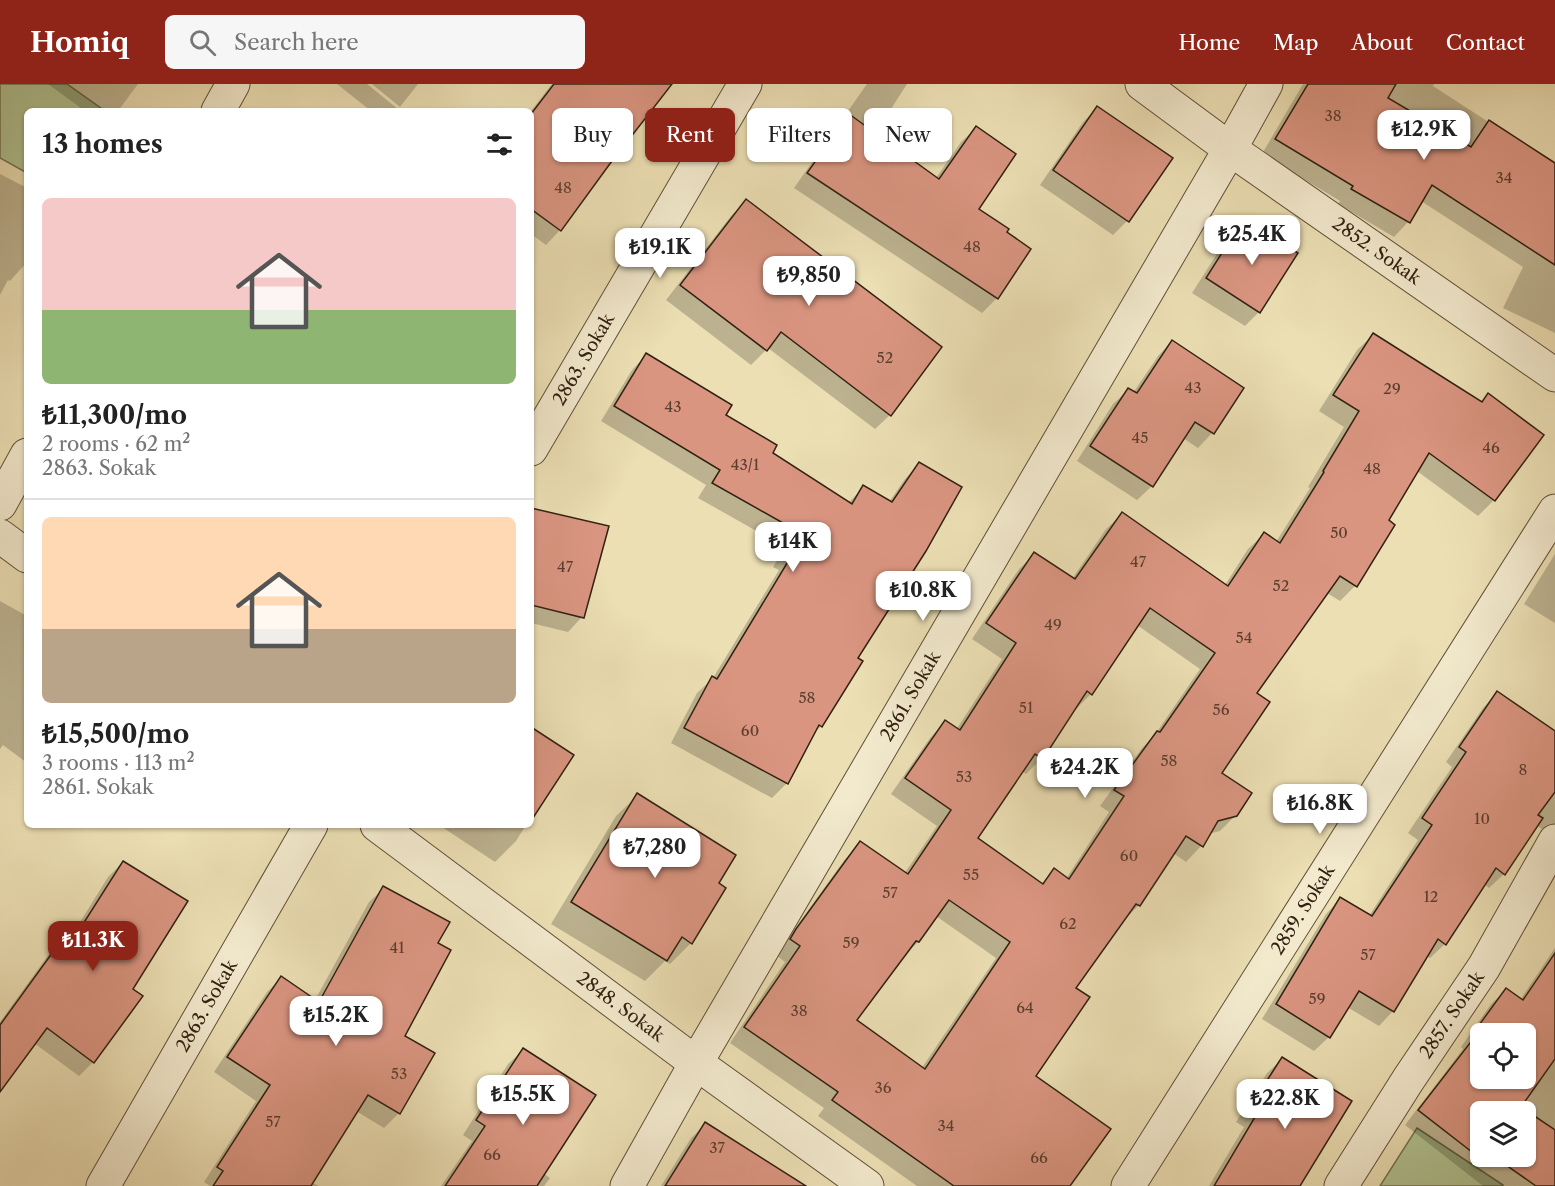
<!DOCTYPE html>
<meta charset="utf-8">
<style>
body{margin:0;font-family:"Libre Caslon Text",serif;background:#f6f6f6;color:#222;height:100vh;display:flex;flex-direction:column;font-size:22px;white-space:nowrap}
*{box-sizing:border-box;margin:0}
p{font-size:20px;color:#767676}
.icon{flex:none;width:33px;height:33px;fill:none;stroke:currentColor;stroke-width:2;stroke-linecap:round;stroke-linejoin:round}
.map{position:relative;flex:1;overflow:hidden}
.drawer{position:absolute;left:24px;top:24px;width:510px;height:720px;display:flex;flex-direction:column;background:#fff;border-radius:9px;box-shadow:0 2px 4px #0004}
.drawer>*{flex:none}
.hud{position:absolute;left:552px;top:24px;width:570px;height:54px;display:flex;gap:12px}
.tools{position:absolute;left:1470px;top:939px;display:grid;gap:12px}
.tools a{display:grid;place-items:center;width:66px;height:66px;border-radius:9px;background:#fff;box-shadow:0 2px 4px #0004;font-size:30px}
.price{position:absolute;translate:-50% -51px;padding:0 14px;border-radius:12px;background:#fff;color:#222;font-size:20px;line-height:39px;filter:drop-shadow(0 2px 3px #0008)}
.price::after{content:'';position:absolute;left:50%;top:36px;width:18px;height:14px;margin-left:-9px;background:inherit;clip-path:polygon(0 0,100% 0,50% 100%)}
.price.current{background:#8f2418;color:#fff}
ul{padding:0;list-style:none}
li{display:grid;align-content:center;gap:12px;height:318px;padding:0 18px}
li+li{border-top:2px solid #e0e0e0}
li span{display:grid;place-items:center;height:186px;border-radius:9px;color:#555}
li>.icon{margin-inline-start:auto}
span .icon{width:108px;height:108px;fill:#fffc;stroke-width:1}
li b{font-size:26px}
h2{display:flex;justify-content:space-between;align-items:center;height:72px;padding:0 18px;font-size:26px}
.pill{padding:0 21px;border-radius:9px;background:#fff;box-shadow:0 2px 4px #0004;font-size:21px;line-height:54px}
.pill.current{background:#8f2418;color:#fff}
header{display:flex;align-items:center;gap:36px;box-sizing:border-box;height:84px;padding:0 30px;background:#8f2418;color:#fff}
header strong{font-size:28px}
nav{display:flex;gap:33px;margin-inline-start:auto;font-size:21px}
.search{width:420px;height:54px;background:#f6f6f6;display:flex;align-items:center;gap:15px;box-sizing:border-box;padding:0 21px;border-radius:9px;color:#767676;font-size:22px}
.map>svg:first-child{display:block}
.green{fill:#b1c392;stroke:#717252;stroke-width:1.5}
.shadow{fill:#0003;fill-rule:evenodd}
.building{fill:#da9581;stroke:#312111;stroke-width:1.5;fill-rule:evenodd}
.lines{fill:none;stroke-linecap:round;stroke-linejoin:round}
.minor-casing{stroke:#60503a;stroke-width:35}
.minor{stroke:#f3eace;stroke-width:33}
.labels{text-anchor:middle;dominant-baseline:central;stroke-width:6;stroke-linejoin:round;paint-order:stroke}
.number-label{font-size:15px;fill:#5b3e2d}
.street-label{font-size:18px;fill:#312111;stroke:#f3eace}
</style>
<header>
<strong>Homiq</strong>
<div class="search"><svg class="icon" aria-label="search" viewBox="0 0 24 24"><circle cx="10" cy="10" r="6"/><path d="M15 15l6 6"/></svg>Search here</div>
<nav><a>Home</a><a>Map</a><a>About</a><a>Contact</a></nav>
</header>
<div class="map">
<svg width="1555" height="1102" viewBox="0 0 1555 1102">
<rect width="100%" height="100%" fill="#ecdfb4"/>
<filter id="stains"><feTurbulence type="fractalNoise" baseFrequency=".00333" numOctaves="4"/><feColorMatrix values="0 0 0 0 .2 0 0 0 0 .09 0 0 0 0 .02 0 0 0 .5 -.17"/></filter>
<radialGradient id="worn" r=".72"><stop offset=".6" stop-color="#630" stop-opacity="0"/><stop offset="1" stop-color="#630" stop-opacity=".3"/></radialGradient>
<g class="green">
<polygon points="0,0 67,0 105,27 27,27 27,89 0,74"/>
<polygon points="1417,1044 1503,1101 1503,1102 1380,1102"/>
</g>
<g class="shadow">
<polygon points="48,0 138,0 118,27 85,27"/>
<polygon points="337,0 367,0 398,25 396,27 371,27"/>
<polygon points="372,0 418,0 400,23"/>
<polygon points="552,0 672,0 560,146 546,161 531,150 531,27"/>
<polygon points="867,0 907,0 875,50 936,94 961,58 976,44 977,126 1005,148 1029,165 997,214 982,229 794,104"/>
<polygon points="1303,0 1434,0 1433,2 1555,81 1555,249 1503,224 1523,183 1421,117 1408,138 1394,153 1338,120 1340,117 1262,70"/>
<polygon points="1097,24 1127,137 1113,151 1040,101 1083,38"/>
<polygon points="0,90 27,104 27,178 10,197 8,196 0,211"/>
<polygon points="746,117 890,331 875,345 768,264 751,281 666,216 731,132"/>
<polygon points="1244,136 1259,228 1245,242 1192,209 1229,151"/>
<path d="M1373 251 1480 319 1488 311 1542 351 1494 416 1478 432 1417 387 1387 437 1355 502 1340 517 1327 509 1255 609 1220 689 1236 731 1220 747 1208 750 1201 762 1186 778 1173 769 1139 821 1123 837 1074 904 1034 993 1068 1102H917L818 1032 824 1024 730 959 785 878 776 871 845 775 861 759 904 790 937 742 891 710 930 654 945 638 956 646 1002 575 972 555 1019 485 1035 470 1072 495 1106 445 1122 430 1225 501 1248 465 1264 450 1276 458 1310 404 1308 403 1344 343 1319 327 1357 266ZM1137 541 1200 585 1154 652 1142 664 1100 722 1109 728 1066 795 1055 786 1041 800 976 755 1022 687 1026 690 1042 674 1074 625 1075 626 1091 610ZM936 832 996 874 921 985 855 936 902 874 918 858Z"/>
<polygon points="1172,257 1242,304 1212,349 1198,364 1183,354 1152,402 1137,416 1077,377 1113,320 1128,306 1133,309 1158,272"/>
<polygon points="646,271 771,370 848,419 864,403 889,418 905,395 919,380 856,574 821,642 813,650 787,699 772,714 671,659 697,609 713,594 779,486 773,483 785,463 698,414 706,401 601,337 632,286"/>
<polygon points="531,425 582,533 568,548 531,539"/>
<polygon points="1555,470 1555,539 1524,520"/>
<polygon points="0,517 27,532 27,679 3,661 0,665"/>
<polygon points="1497,609 1555,649 1555,754 1536,741 1504,790 1489,804 1484,800 1445,860 1430,874 1426,872 1393,927 1379,942 1347,923 1329,953 1314,967 1262,935 1326,830 1340,815 1369,832 1418,756 1408,749 1452,683 1446,678 1483,624"/>
<polygon points="638,711 717,800 691,859 670,880 665,877 645,897 551,840 616,732"/>
<polygon points="439,741 526,741 516,757 495,778"/>
<polygon points="123,778 131,905 93,978 79,992 34,959 0,1006 0,938 49,870 63,856 67,859 108,793"/>
<polygon points="384,804 403,952 399,1029 384,1044 356,1027 311,1098 319,1102 210,1102 204,1098 256,1017 214,988 267,908 281,894 315,916 369,818"/>
<path d="M1555 864V1102H1483L1405 1041 1463 965 1461 963 1491 920 1506 906 1520 916ZM1480 950H1526V994H1480ZM1480 1028H1526V1072H1480Z"/>
<polygon points="523,966 543,1089 550,1094 544,1102 441,1102 472,1057 463,1051 508,980"/>
<polygon points="1282,975 1299,1102 1209,1102 1244,1043 1236,1038 1267,989"/>
<polygon points="706,1040 774,1102 661,1102 691,1054"/>
</g>
<g class="building">
<polygon points="554,0 672,0 609,81 561,147 531,125 531,30"/>
<polygon points="1308,0 1396,0 1388,14 1471,63 1489,36 1555,79 1555,181 1432,101 1410,139 1351,105 1353,102 1275,55"/>
<polygon points="1097,22 1173,74 1129,138 1053,86"/>
<polygon points="849,30 939,95 976,42 1016,70 979,125 1009,145 1007,148 1031,165 998,215 807,89"/>
<polygon points="746,115 942,263 891,332 781,248 767,267 680,201"/>
<polygon points="1244,134 1298,169 1260,229 1206,194"/>
<path d="M1373 249 1482 318 1488 309 1544 351 1495 417 1429 369 1389 436 1395 441 1357 503 1340 492 1257 609 1270 618 1222 689 1252 709 1237 732 1218 737 1203 763 1186 752 1140 822 1136 820 1076 904 1090 913 1036 992 1111 1045 1070 1102H954L832 1016 838 1008 744 943 800 862 790 855 796 845 860 757 908 790 951 726 905 694 945 636 960 646 1016 559 986 539 1034 468 1075 495 1122 428 1228 502 1264 448 1280 459 1324 388 1323 387 1359 327 1333 311ZM1150 524 1215 569 1160 648 1157 647 1114 706 1124 712 1069 795 1054 784 1043 800 978 754 1035 670 1043 675 1087 607 1092 611ZM949 816 1010 858 925 985 857 936 916 857 919 858Z"/>
<polygon points="1172,256 1244,304 1214,350 1195,338 1153,403 1090,362 1128,304 1137,309"/>
<polygon points="646,269 732,321 726,331 777,361 773,369 852,420 863,401 892,418 919,378 962,403 926,467 858,574 863,577 822,643 819,641 788,700 684,644 712,592 717,595 792,471 786,468 799,448 712,399 720,386 614,322"/>
<polygon points="531,424 609,442 584,534 531,521"/>
<polygon points="1497,607 1555,647 1555,708 1538,731 1543,734 1505,791 1496,784 1446,861 1438,855 1394,928 1359,907 1330,954 1276,920 1340,813 1372,832 1432,741 1422,734 1466,668 1459,663"/>
<polygon points="531,643 574,671 531,737"/>
<polygon points="637,709 736,771 719,799 726,804 692,860 682,853 667,877 571,818"/>
<polygon points="123,777 188,817 133,905 143,912 94,979 47,944 0,1008 0,941 63,854 71,859"/>
<polygon points="383,802 450,838 438,859 451,866 405,952 435,969 400,1030 368,1011 311,1102 213,1102 223,1087 217,1083 270,1001 227,973 281,892 319,918"/>
<path d="M1555 869V975L1521 1023 1555 1046V1102H1536L1493 1072H1526V1028H1480V1072H1483L1481 1075 1418 1026 1477 950 1474 948 1506 904 1523 916ZM1480 950H1526V994H1480Z"/>
<polygon points="523,964 596,1011 537,1102 445,1102 485,1042 476,1036"/>
<polygon points="1282,973 1352,1017 1300,1102 1214,1102 1258,1028 1250,1023"/>
<polygon points="705,1038 806,1102 665,1102"/>
</g>
<g class="lines">
<defs>
<g id="minor">
<path id="s1" d="M1142 0 1230 65 1555 291"/>
<polyline points="218,27 233,0"/>
<path id="s2" d="M531 365 745 0"/>
<polyline points="0,420 27,371"/>
<polyline points="0,452 27,472"/>
<path id="s3" d="M377 741 696 979 867 1102"/>
<path id="s4" d="M103 1102 311 741"/>
<path id="s5" d="M627 1102 696 979 1230 65 1266 0"/>
<path id="s6" d="M1128 1102 1555 427"/>
<path id="s7" d="M1341 1102 1408 996 1484 883 1555 757"/>
</g>
</defs>
<use href="#minor" class="minor-casing"/>
<use href="#minor" class="minor"/>
</g>
<g class="labels">
<g class="number-label">
<text x="1333" y="31">38</text>
<text x="1504" y="93">34</text>
<text x="563" y="103">48</text>
<text x="972" y="162">48</text>
<text x="885" y="273">52</text>
<text x="1193" y="303">43</text>
<text x="1392" y="304">29</text>
<text x="673" y="322">43</text>
<text x="1140" y="353">45</text>
<text x="1491" y="363">46</text>
<text x="745" y="380">43/1</text>
<text x="1372" y="384">48</text>
<text x="1339" y="448">50</text>
<text x="1138" y="477">47</text>
<text x="565" y="482">47</text>
<text x="1281" y="501">52</text>
<text x="1053" y="540">49</text>
<text x="1244" y="553">54</text>
<text x="807" y="613">58</text>
<text x="1026" y="623">51</text>
<text x="1221" y="625">56</text>
<text x="750" y="646">60</text>
<text x="1169" y="676">58</text>
<text x="1523" y="685">8</text>
<text x="964" y="692">53</text>
<text x="1482" y="734">10</text>
<text x="1129" y="771">60</text>
<text x="971" y="790">55</text>
<text x="890" y="808">57</text>
<text x="1431" y="812">12</text>
<text x="1068" y="839">62</text>
<text x="851" y="858">59</text>
<text x="397" y="863">41</text>
<text x="1368" y="870">57</text>
<text x="1317" y="914">59</text>
<text x="1025" y="923">64</text>
<text x="799" y="926">38</text>
<text x="399" y="989">53</text>
<text x="883" y="1003">36</text>
<text x="273" y="1037">57</text>
<text x="946" y="1041">34</text>
<text x="717" y="1063">37</text>
<text x="492" y="1070">66</text>
<text x="1039" y="1073">66</text>
</g>
<g class="street-label">
<text stroke="none"><textPath href="#s1" startOffset="288">2852. Sokak</textPath></text>
<text stroke="none"><textPath href="#s2" startOffset="104">2863. Sokak</textPath></text>
<text stroke="none"><textPath href="#s5" startOffset="566">2861. Sokak</textPath></text>
<text stroke="none"><textPath href="#s6" startOffset="327">2859. Sokak</textPath></text>
<text stroke="none"><textPath href="#s4" startOffset="208">2863. Sokak</textPath></text>
<text stroke="none"><textPath href="#s3" startOffset="304">2848. Sokak</textPath></text>
<text stroke="none"><textPath href="#s7" startOffset="204">2857. Sokak</textPath></text>
</g>
</g>
<rect width="100%" height="100%" filter="url(#stains)"/>
<rect width="100%" height="100%" fill="url(#worn)"/>
</svg>
<div class="tools">
<a><svg class="icon" aria-label="locate" viewBox="0 0 24 24"><circle cx="12" cy="12" r="6"/><path d="M12 2v4M12 18v4M2 12h4M18 12h4"/></svg></a>
<a><svg class="icon" aria-label="layers" viewBox="0 0 24 24"><path d="M12 4l9 5-9 5-9-5zM3 14l9 5 9-5"/></svg></a>
</div>
<b class="price" style="left:1424px;top:77px">₺12.9K</b>
<b class="price" style="left:1252px;top:182px">₺25.4K</b>
<b class="price" style="left:660px;top:195px">₺19.1K</b>
<b class="price" style="left:809px;top:223px">₺9,850</b>
<b class="price" style="left:793px;top:489px">₺14K</b>
<b class="price" style="left:923px;top:538px">₺10.8K</b>
<b class="price" style="left:1085px;top:715px">₺24.2K</b>
<b class="price" style="left:1320px;top:751px">₺16.8K</b>
<b class="price" style="left:655px;top:795px">₺7,280</b>
<b class="price current" style="left:93px;top:888px">₺11.3K</b>
<b class="price" style="left:336px;top:963px">₺15.2K</b>
<b class="price" style="left:523px;top:1042px">₺15.5K</b>
<b class="price" style="left:1285px;top:1046px">₺22.8K</b>
<div class="hud">
<a class="pill">Buy</a>
<a class="pill current">Rent</a>
<a class="pill">Filters</a>
<a class="pill">New</a>
</div>
<section class="drawer">
<h2>13 homes<svg class="icon" aria-label="filters" viewBox="0 0 24 24"><path d="M4 7h16M4 17h16"/><circle cx="9" cy="7" r="2"/><circle cx="15" cy="17" r="2"/></svg></h2>
<ul>
<li><span style="background:linear-gradient(#f6c9c9 60%,#8fb573 0)"><svg class="icon" aria-label="home" viewBox="0 0 24 24"><path d="M3 11l9-7 9 7M6 9v11h12V9"/></svg></span><div><b>₺11,300/mo</b><p>2 rooms · 62 m²</p><p>2863. Sokak</p></div></li>
<li><span style="background:linear-gradient(#ffd9b3 60%,#b9a48a 0)"><svg class="icon" aria-label="home" viewBox="0 0 24 24"><path d="M3 11l9-7 9 7M6 9v11h12V9"/></svg></span><div><b>₺15,500/mo</b><p>3 rooms · 113 m²</p><p>2861. Sokak</p></div></li>
</ul>
</section>
</div>
